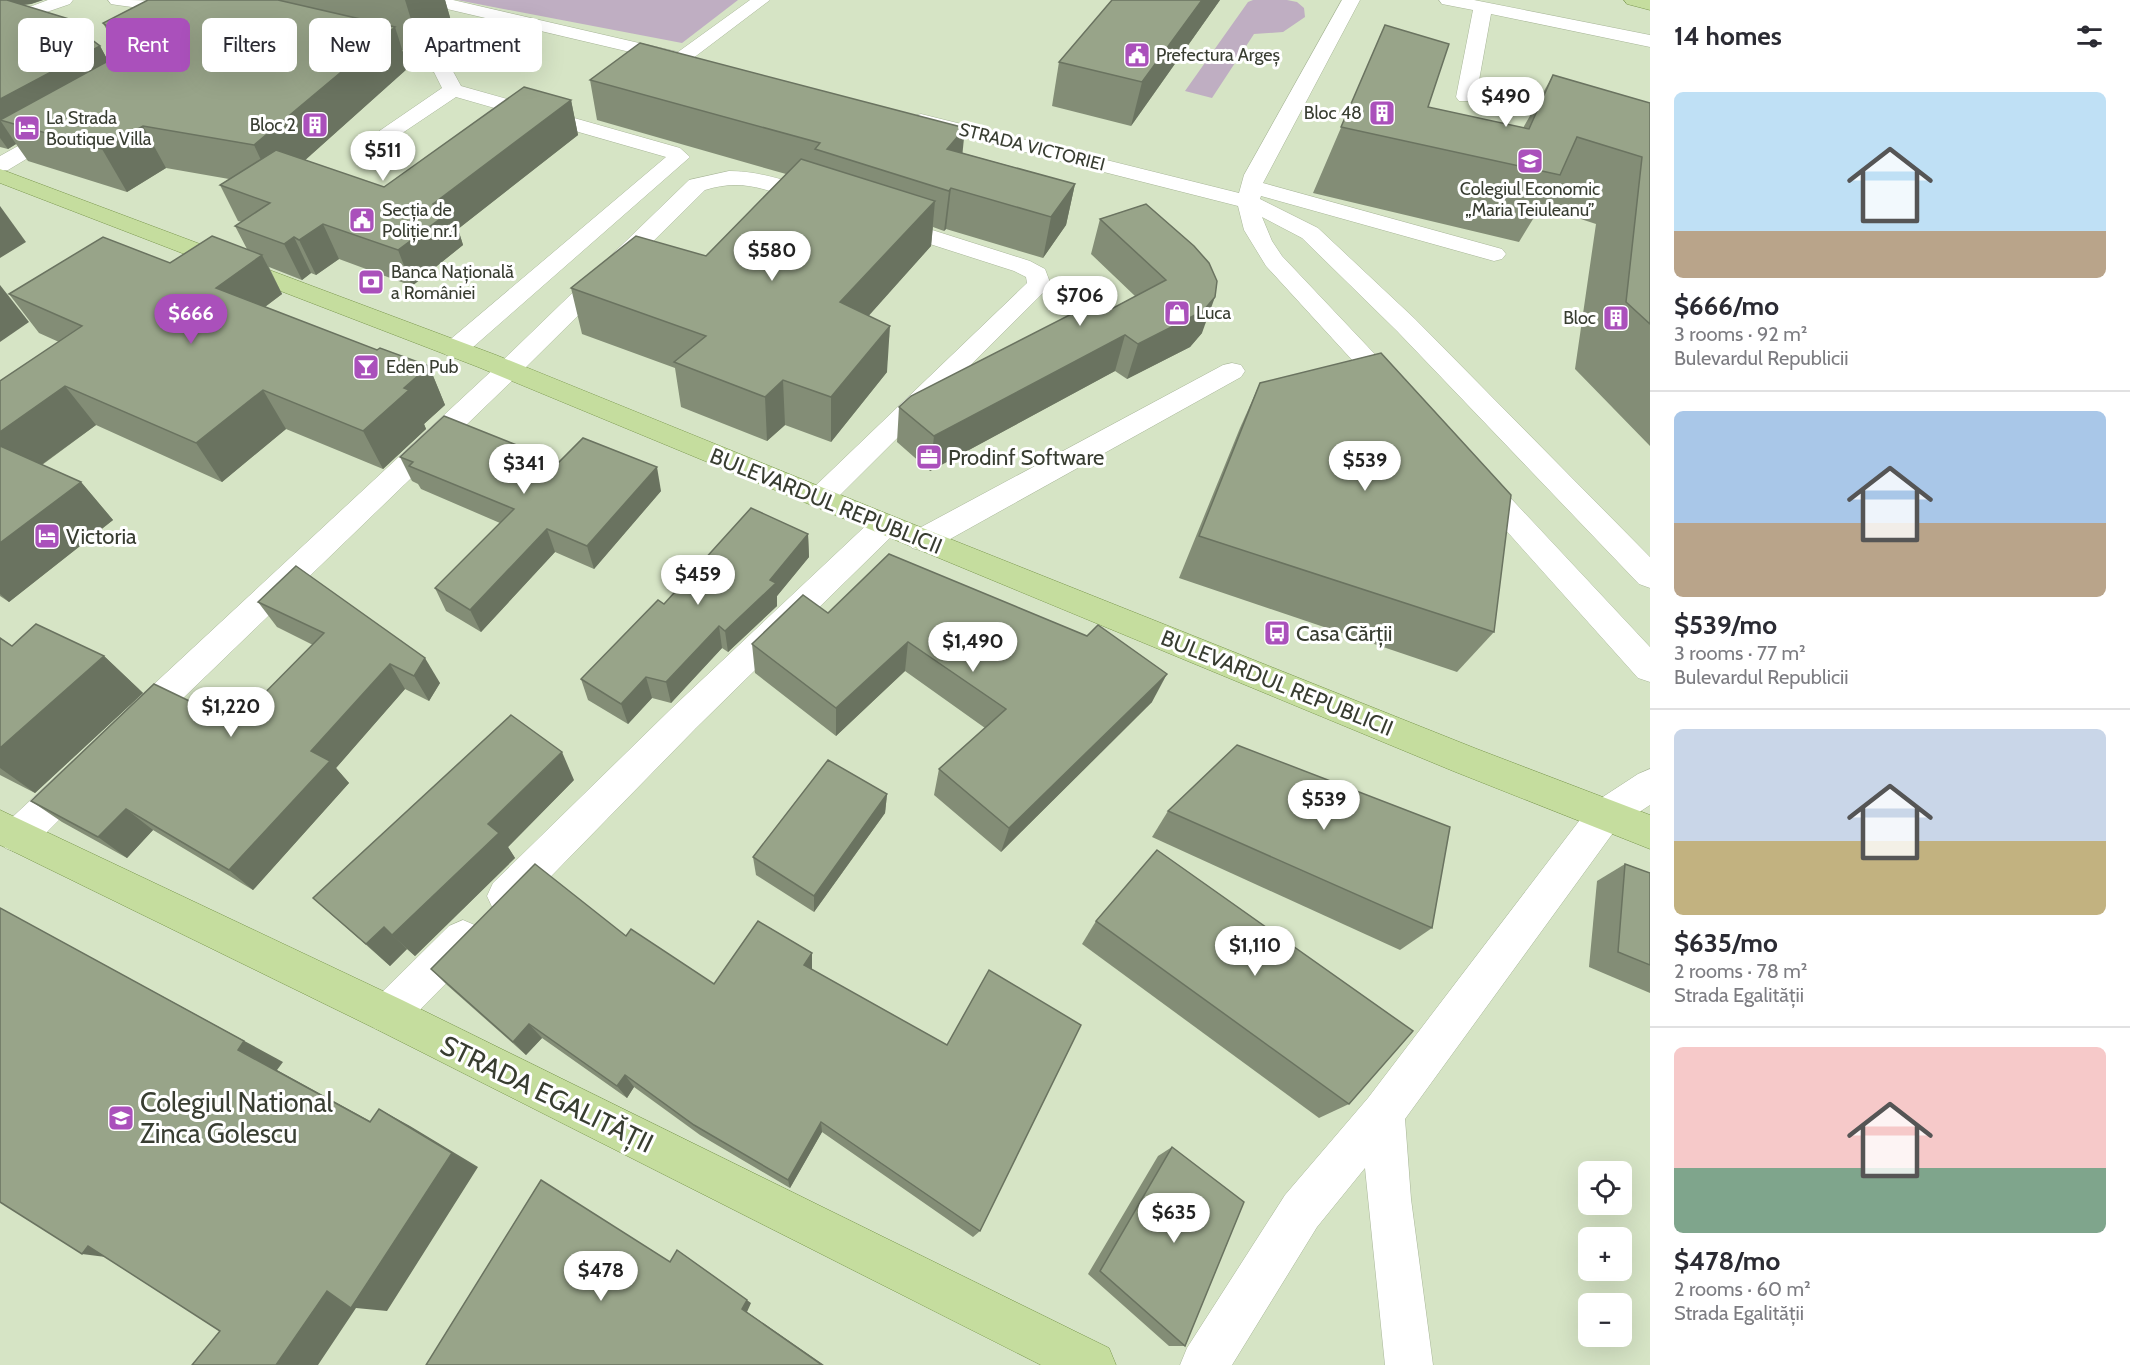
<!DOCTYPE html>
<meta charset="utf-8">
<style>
body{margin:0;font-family:Cabin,sans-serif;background:#f7f7f7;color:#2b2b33;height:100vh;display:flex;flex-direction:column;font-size:22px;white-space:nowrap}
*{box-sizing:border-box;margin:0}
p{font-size:20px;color:#7c7c81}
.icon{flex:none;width:33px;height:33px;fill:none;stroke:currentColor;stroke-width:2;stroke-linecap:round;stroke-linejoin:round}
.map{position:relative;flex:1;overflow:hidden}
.details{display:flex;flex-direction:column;background:#fff;width:480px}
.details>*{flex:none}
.banner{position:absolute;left:18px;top:18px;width:570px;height:54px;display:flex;gap:12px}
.fabs{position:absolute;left:1578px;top:1161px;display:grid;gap:12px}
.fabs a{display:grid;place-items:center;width:54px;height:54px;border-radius:9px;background:#fff;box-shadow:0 6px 24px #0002;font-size:30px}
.price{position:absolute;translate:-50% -51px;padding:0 14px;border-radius:21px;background:#fff;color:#222;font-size:20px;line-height:39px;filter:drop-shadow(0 2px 3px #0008)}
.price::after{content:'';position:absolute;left:50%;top:36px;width:18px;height:14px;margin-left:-9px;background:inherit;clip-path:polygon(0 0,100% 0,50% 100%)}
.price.current{background:#aa50bb;color:#fff}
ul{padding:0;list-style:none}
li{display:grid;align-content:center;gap:12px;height:318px;padding:0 24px}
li+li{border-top:2px solid #e1e1e2}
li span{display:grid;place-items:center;height:186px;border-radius:9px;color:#555}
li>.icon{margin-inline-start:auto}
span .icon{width:108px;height:108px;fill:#fffc;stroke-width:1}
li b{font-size:26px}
h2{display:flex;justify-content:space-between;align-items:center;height:72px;padding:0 24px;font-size:26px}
.pill{padding:0 21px;border-radius:9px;background:#fff;box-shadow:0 6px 24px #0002;font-size:21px;line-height:54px}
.pill.current{background:#aa50bb;color:#fff}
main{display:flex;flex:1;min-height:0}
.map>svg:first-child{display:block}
.green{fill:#bfaec2}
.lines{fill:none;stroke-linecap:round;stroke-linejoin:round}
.minor-casing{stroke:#a8b698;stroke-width:1}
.major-casing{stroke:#7a974e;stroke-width:1}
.minor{fill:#fff;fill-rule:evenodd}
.major{fill:#c5dd9e;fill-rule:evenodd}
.wall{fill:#838d76}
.shaded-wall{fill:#6a7360}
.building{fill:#98a489;stroke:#6a7360;stroke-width:1.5}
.labels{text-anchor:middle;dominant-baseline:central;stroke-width:6;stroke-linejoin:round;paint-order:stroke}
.far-poi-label{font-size:18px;fill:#383d31;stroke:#fff;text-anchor:start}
.far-street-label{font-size:18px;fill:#383d31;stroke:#fff}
.poi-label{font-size:22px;fill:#383d31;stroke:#fff;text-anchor:start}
.street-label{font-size:22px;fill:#383d31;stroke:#fff}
.near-street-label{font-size:27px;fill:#383d31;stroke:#fff}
.near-poi-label{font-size:27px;fill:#383d31;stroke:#fff;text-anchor:start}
</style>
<main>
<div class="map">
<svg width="1650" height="1365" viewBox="0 0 1650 1365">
<rect width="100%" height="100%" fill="#d6e4c5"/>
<g class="green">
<polygon points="457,0 738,0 682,43"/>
<polygon points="1253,0 1287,0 1297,2 1304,8 1305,17 1283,32 1254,34 1212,98 1185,91 1248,2"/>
</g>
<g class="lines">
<defs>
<g id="minor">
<polygon points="48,0 73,0 70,4 35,16 0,19 0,9 32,6"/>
<path d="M108 0C136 0 163 0 190 5L193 9 190 13 184 14 117 5 111 4Z"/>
<polygon points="421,0 453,0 678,52 750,0 770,0 688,62 681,64 430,5 424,4"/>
<polygon points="1342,0 1360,0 1263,183 1502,249 1506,254 1502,259 1494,261 1261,196 1260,199 1318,228 1415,319 1650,557 1650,588 1639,584 1397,331 1302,238 1262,217 1272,241 1282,256 1403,384 1407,390 1403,396 1394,399 1385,396 1266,266 1244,230 1238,206 914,124 911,120 914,116 921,114 1239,193 1244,175"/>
<polygon points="1439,0 1474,0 1650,35 1650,47 1491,14 1476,97 1473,101 1459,101 1456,97 1473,10 1442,4"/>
<polygon points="360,42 449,64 461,86 680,148 690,157 464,355 455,357 446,355 442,349 446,343 666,157 456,97 383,146 376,148 369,146 366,142 369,138 442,88 434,72 353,52 351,48 353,44"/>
<polygon points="61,124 68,126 71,130 68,134 8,170 0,171 0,156 54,126"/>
<path d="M729 171C763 171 793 183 824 194L827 199 824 204 816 206C775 195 749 176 705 190L517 376 149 731 137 735 125 731 120 721 125 711 499 364 689 180Z"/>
<polygon points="888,216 1030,261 1045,269 1051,285 830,505 820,508 810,505 806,498 810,491 1027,283 1026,277 1014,271 880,228 877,223 880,218"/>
<polygon points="1232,363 1241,365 1245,371 1241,377 934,548 923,551 912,548 908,540 912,532 1223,365"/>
<polygon points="1480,473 1490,476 1650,647 1650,682 1638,678 1470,490 1466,483 1470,476"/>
<polygon points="885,514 895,517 900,525 895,533 696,728 519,909 506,914 493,909 487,896 493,883 672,708 875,517"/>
<polygon points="76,764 88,769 94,780 88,791 31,848 18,853 5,848 0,836 5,824 64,769"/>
<polygon points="1650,769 1650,805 1618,826 1405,1119 1411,1199 1433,1365 1385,1365 1365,1168 1317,1227 1232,1365 1180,1365 1187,1348 1285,1195 1368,1098 1592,804 1638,774"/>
<polygon points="463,920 477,926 482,939 477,952 402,1028 388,1034 374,1028 368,1014 374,1000 449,926"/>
</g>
<g id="major">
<polygon points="1624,0 1650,0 1650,10 1627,4"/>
<polygon points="0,169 496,355 895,517 1477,749 1650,815 1650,849 1453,771 478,367 0,183"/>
<polygon points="0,810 402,1000 1109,1348 1116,1365 1041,1365 374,1028 0,845"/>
</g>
</defs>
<use href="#minor" class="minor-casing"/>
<use href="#major" class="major-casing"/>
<use href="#minor" class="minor"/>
<use href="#major" class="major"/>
</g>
<g class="wall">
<polygon points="0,0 43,0 31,4 23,5 82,23 91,39 100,46 108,61 120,54 103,23 148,0 445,0 453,28 422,55 402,50 408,68 305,160 384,187 571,100 578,135 458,229 463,245 412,286 339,259 316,275 311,273 302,280 269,267 282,294 265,307 377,350 429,366 445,405 424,424 426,429 383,469 286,429 222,482 96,425 42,465 81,482 113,520 9,602 0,596 0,381 59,342 39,333 9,294 247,249 235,226 242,222 238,221 220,185 229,179 166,168 127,192 28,161 16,144 8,149 0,147"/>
<polygon points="1220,0 1131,126 1052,106 1059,62"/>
<polygon points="1385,25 1428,107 1523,128 1553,75 1650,103 1650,446 1575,369 1596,224 1541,206 1519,242 1313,193"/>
<polygon points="590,80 962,153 1075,184 1066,225 1043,258 946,229 944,231 933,227 931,246 868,316 887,372 831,442 785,425 767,441 681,407 675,368 582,334 571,288 706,256 786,174 597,120"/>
<polygon points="1146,204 1202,333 1190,347 1127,379 1115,371 930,471 897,442 899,407 1102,314 1135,296 1091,254 1100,219"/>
<polygon points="1260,383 1494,632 1457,672 1179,578 1240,428"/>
<polygon points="400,457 559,462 661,491 594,569 555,552 481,632 446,611 435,588 500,523 421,489 418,484 412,481"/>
<polygon points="808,534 809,557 777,596 777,606 728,652 722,648 671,703 652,698 628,724 588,700 581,679 664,604"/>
<polygon points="258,602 440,683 429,701 405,689 336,768 349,783 253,890 153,830 127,858 62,822 31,801 235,723 313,645 277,627"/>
<polygon points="828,613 1152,702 1001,852 934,795 939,769 985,728 905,671 836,736 755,673 752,644"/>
<polygon points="0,638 12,646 104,656 143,693 35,793 0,775"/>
<polygon points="574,780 508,847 515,858 415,956 407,949 390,966 313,898"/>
<polygon points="887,794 885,813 814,912 756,875 753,857"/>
<polygon points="1168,811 1432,928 1400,950 1152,837"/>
<polygon points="1625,864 1650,873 1650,993 1589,967 1597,881"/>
<polygon points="1096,921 1349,1104 1319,1118 1082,944"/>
<polygon points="626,936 714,984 812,953 812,969 980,1231 973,1237 822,1132 790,1188 700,1135 634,1087 627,1098 542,1038 526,1055 447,985 431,969"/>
<polygon points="1172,1147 1185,1346 1169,1346 1088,1274 1158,1156"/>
</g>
<g class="shaded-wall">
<polygon points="0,0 43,0 31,4 0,7"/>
<polygon points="405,0 445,0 453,28 422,55"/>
<polygon points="1202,0 1220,0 1131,126 1142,82"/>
<polygon points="82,23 96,48 100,46 122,86 0,120 0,99 79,30"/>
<polygon points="395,27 408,68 274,188 254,145"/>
<polygon points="571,100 578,135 458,229 463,245 412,286 398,250 433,204"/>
<polygon points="0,120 16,144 8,149 0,138"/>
<polygon points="143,126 166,168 127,192 102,149"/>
<polygon points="965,128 961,168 943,189 947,149"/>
<polygon points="1075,184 1066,225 1043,258 1051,217"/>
<polygon points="951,188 946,229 944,231 949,191"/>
<polygon points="935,201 931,246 840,348 840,302"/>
<polygon points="0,206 26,242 0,258"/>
<polygon points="323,224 339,259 316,275 299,240"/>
<polygon points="294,237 311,273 302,280 284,244"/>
<polygon points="262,255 282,294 238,327 216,288"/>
<polygon points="0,285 29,322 0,342"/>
<polygon points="1215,297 1202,333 1190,347 1127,379 1138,344"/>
<polygon points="890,326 887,372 831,442 831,397"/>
<polygon points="1125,335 1115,371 930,471 934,436"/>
<polygon points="429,366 445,405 424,424 426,429 383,469 363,431 404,388"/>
<polygon points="783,380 785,425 767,441 765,397"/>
<polygon points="65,386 96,425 23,478 0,453 0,432"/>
<polygon points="263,390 286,429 222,482 196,443"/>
<polygon points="657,467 661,491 594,569 587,546"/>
<polygon points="81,482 113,520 9,602 0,594 0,543"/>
<polygon points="547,529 555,552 481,632 470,610"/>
<polygon points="808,534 809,557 777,596 777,606 728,652 725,631 770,580"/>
<polygon points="719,626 722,648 671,703 666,682"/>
<polygon points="908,642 905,671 836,736 836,708"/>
<polygon points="104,656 143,693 35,793 0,768 0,748"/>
<polygon points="425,658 440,683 429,701 414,676"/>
<polygon points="390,664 405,689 336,768 349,783 253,890 229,870 311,751"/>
<polygon points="1167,674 1152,702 1001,852 1009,828"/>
<polygon points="646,677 652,698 628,724 621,704"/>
<polygon points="562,752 574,780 508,847 515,858 415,956 392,935 488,824"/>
<polygon points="887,794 885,813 814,912 814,896"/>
<polygon points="126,809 153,830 127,858 98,837"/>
<polygon points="0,908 283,1062 277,1070 401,1138 370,1122 238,1050"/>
<polygon points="384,927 407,949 390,966 366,944"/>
<polygon points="812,953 812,970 804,965"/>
<polygon points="529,1024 542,1038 526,1055 513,1042"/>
<polygon points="625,1075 634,1087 627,1098 617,1086"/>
<polygon points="379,1109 410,1126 478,1167 387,1311 356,1308 318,1365 276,1365"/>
<polygon points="821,1122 822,1132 790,1188 788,1180"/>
<polygon points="88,1246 137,1261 82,1254"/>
<polygon points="677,1250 751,1303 747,1312 824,1365 822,1365 742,1309"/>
</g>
<g class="building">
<polygon points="0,0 7,0 82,23 79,30 100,46 0,99"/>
<polygon points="148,0 278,0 395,27 254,145 143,126 102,149 0,120 121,54 127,41 103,23"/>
<polygon points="1112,0 1202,0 1142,82 1059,62"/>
<polygon points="1385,25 1449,44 1428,107 1529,129 1553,75 1650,103 1650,324 1626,302 1642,157 1577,137 1560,175 1341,127"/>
<polygon points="640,43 965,128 947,149 1075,184 1051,217 951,188 949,191 815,149 820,143 590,80"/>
<polygon points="524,87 571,100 433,204 452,210 398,250 323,224 299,240 294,237 284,244 235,226 270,203 220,185 276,150 384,187"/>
<polygon points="801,159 935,201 840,302 890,326 831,397 783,380 765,397 674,362 706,336 571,288 636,236 706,256"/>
<polygon points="1146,204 1194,246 1209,263 1217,281 1215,297 1203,311 1138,344 1125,335 934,436 899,407 911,396 1087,306 1102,314 1166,280 1100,219"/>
<polygon points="212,236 262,255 216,288 377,350 380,348 429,366 404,388 409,390 363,431 263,390 196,443 65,386 0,432 0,381 82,326 9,294 103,237 170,263"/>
<polygon points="1381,353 1511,495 1494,632 1199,536 1260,383"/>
<polygon points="444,416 559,462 583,438 657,467 587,546 547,529 470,610 435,588 514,509 409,466 413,462 400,457"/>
<polygon points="0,446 81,482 0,543"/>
<polygon points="751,508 808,534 770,580 776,583 725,631 719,626 666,682 646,677 621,704 581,679 658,600 664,604"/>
<polygon points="889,554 1087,636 1098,625 1167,674 1009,828 939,769 1006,709 908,642 836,708 752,644 803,595 828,613"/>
<polygon points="296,566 425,658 414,676 390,664 311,751 330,761 229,870 126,809 98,837 31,801 154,684 235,723 324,633 258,602"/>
<polygon points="36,624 104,656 0,748 0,638 12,646"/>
<polygon points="511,715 562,752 488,824 499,833 392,935 384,927 366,944 313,898"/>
<polygon points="1237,745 1450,827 1432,928 1168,811"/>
<polygon points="828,760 887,794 814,896 753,857"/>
<polygon points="1157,850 1413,1031 1349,1104 1096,921"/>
<polygon points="535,864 626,936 631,929 714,984 758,921 812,953 804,965 947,1045 989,970 1081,1025 980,1231 821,1122 788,1180 694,1125 625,1075 617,1086 529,1024 513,1042 431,969"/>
<polygon points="1625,864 1650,873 1650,965 1618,952"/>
<polygon points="0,908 244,1041 238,1050 370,1122 379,1109 452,1153 351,1308 327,1291 276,1365 192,1365 220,1331 88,1246 82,1254 0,1202"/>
<polygon points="1172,1147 1244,1202 1185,1346 1100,1271"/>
<polygon points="541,1180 670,1262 677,1250 747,1300 742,1309 822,1365 426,1365"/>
</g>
<defs>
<symbol id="civic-square" viewBox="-11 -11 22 22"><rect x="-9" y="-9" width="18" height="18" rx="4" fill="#aa50bb" stroke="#fff"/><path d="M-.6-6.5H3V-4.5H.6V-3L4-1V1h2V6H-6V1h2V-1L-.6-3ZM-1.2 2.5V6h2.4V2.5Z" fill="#fff"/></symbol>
<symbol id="building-square" viewBox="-11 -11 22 22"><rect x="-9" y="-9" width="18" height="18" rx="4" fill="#aa50bb" stroke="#fff"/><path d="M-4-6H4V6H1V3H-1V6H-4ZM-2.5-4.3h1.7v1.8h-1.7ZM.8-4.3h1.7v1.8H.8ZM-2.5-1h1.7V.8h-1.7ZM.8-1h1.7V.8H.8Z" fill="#fff"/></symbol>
<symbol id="hotel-square" viewBox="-11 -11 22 22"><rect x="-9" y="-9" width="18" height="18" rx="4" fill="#aa50bb" stroke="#fff"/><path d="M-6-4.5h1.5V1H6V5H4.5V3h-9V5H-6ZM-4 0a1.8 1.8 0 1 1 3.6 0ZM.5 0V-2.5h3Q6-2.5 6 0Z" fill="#fff"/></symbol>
<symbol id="school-square" viewBox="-11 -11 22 22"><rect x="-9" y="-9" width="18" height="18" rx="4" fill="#aa50bb" stroke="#fff"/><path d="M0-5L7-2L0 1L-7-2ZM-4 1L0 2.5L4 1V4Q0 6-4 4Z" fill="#fff"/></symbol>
<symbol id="bank-square" viewBox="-11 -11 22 22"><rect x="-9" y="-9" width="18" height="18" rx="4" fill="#aa50bb" stroke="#fff"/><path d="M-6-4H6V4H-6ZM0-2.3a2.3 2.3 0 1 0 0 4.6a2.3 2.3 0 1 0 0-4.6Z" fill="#fff"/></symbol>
<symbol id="shop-square" viewBox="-11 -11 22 22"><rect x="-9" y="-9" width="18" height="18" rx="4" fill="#aa50bb" stroke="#fff"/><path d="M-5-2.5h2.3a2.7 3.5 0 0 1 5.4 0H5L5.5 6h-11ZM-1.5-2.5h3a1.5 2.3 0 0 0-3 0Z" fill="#fff"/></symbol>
<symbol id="bar-square" viewBox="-11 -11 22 22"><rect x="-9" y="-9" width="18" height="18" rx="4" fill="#aa50bb" stroke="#fff"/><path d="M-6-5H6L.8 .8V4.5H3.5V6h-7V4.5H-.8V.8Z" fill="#fff"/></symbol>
<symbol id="office-square" viewBox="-11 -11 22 22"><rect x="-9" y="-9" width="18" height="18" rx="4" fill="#aa50bb" stroke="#fff"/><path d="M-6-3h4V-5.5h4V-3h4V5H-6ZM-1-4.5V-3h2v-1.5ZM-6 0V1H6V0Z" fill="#fff"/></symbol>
<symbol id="bus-square" viewBox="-11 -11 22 22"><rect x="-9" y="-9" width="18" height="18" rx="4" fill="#aa50bb" stroke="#fff"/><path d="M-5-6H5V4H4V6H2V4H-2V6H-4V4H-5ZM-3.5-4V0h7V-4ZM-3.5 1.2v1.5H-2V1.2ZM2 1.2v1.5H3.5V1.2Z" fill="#fff"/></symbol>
</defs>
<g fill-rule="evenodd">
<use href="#civic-square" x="1122" y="40" width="30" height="30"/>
<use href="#building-square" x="1367" y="98" width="30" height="30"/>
<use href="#building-square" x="300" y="110" width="30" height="30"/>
<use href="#hotel-square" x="12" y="113" width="30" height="30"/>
<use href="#school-square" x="1515" y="146" width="30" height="30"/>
<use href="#civic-square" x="347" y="205" width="30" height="30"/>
<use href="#bank-square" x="356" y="267" width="30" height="30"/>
<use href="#shop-square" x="1162" y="298" width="30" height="30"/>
<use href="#building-square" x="1601" y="303" width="30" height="30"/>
<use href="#bar-square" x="351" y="352" width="30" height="30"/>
<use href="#office-square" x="914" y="442" width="30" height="30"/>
<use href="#hotel-square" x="32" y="521" width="30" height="30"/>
<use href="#bus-square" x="1262" y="618" width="30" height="30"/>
<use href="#school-square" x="106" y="1103" width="30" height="30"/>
</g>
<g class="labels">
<g class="far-poi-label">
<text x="1156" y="55">Prefectura Argeș</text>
<text x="1362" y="113" text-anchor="end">Bloc 48</text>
<text x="46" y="118">La Strada<tspan x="46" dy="21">Boutique Villa</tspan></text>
<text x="296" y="125" text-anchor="end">Bloc 2</text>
<text x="1530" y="189" text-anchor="middle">Colegiul Economic<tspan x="1530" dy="21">„Maria Teiuleanu”</tspan></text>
<text x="382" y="210">Secția de<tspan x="382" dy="21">Poliție nr.1</tspan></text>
<text x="391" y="272">Banca Națională<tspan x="391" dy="21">a României</tspan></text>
<text x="1196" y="313">Luca</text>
<text x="1596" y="318" text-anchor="end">Bloc</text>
<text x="386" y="367">Eden Pub</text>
</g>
<g class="far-street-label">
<text transform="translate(1032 147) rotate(14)">STRADA VICTORIEI</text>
</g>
<g class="poi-label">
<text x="948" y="457">Prodinf Software</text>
<text x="66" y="536">Victoria</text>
<text x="1296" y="633">Casa Cărții</text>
</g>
<g class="street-label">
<text transform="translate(826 501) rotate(22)">BULEVARDUL REPUBLICII</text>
<text transform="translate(1277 683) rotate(22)">BULEVARDUL REPUBLICII</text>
</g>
<g class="near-street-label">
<text transform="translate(547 1094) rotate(26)">STRADA EGALITĂȚII</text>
</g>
<g class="near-poi-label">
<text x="140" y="1102">Colegiul National<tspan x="140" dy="31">Zinca Golescu</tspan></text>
</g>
</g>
</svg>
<div class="fabs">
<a><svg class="icon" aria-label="locate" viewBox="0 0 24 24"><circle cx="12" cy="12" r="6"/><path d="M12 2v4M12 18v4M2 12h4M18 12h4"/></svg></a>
<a>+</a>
<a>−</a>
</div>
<b class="price" style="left:1506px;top:128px">$490</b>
<b class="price" style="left:383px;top:182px">$511</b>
<b class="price" style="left:772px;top:282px">$580</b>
<b class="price" style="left:1080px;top:327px">$706</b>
<b class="price current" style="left:191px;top:345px">$666</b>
<b class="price" style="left:1365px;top:492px">$539</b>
<b class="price" style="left:524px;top:495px">$341</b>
<b class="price" style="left:698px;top:606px">$459</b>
<b class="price" style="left:973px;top:673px">$1,490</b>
<b class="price" style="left:231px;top:738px">$1,220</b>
<b class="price" style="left:1324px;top:831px">$539</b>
<b class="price" style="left:1255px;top:977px">$1,110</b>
<b class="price" style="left:1174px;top:1244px">$635</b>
<b class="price" style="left:601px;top:1302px">$478</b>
<div class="banner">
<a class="pill">Buy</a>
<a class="pill current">Rent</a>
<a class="pill">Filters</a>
<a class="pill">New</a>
<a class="pill">Apartment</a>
</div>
</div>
<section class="details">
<h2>14 homes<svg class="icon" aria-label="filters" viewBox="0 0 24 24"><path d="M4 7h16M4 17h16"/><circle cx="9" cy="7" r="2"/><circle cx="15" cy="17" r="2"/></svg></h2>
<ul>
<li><span style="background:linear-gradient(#bfe0f5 75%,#b9a48a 0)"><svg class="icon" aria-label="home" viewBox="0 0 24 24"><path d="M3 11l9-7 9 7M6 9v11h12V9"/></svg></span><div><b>$666/mo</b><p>3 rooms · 92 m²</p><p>Bulevardul Republicii</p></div></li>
<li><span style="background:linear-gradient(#a9c7e8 60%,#b9a48a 0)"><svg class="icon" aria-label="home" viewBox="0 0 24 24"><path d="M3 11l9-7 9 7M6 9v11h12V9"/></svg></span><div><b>$539/mo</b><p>3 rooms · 77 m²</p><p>Bulevardul Republicii</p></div></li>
<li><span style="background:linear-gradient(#c9d6e8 60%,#c2b280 0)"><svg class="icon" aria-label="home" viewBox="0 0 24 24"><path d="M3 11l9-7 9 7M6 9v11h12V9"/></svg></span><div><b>$635/mo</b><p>2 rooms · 78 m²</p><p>Strada Egalității</p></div></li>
<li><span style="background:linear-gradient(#f6c9c9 65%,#7fa58c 0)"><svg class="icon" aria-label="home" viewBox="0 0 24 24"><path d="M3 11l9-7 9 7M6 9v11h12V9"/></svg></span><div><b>$478/mo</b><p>2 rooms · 60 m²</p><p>Strada Egalității</p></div></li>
</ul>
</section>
</main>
